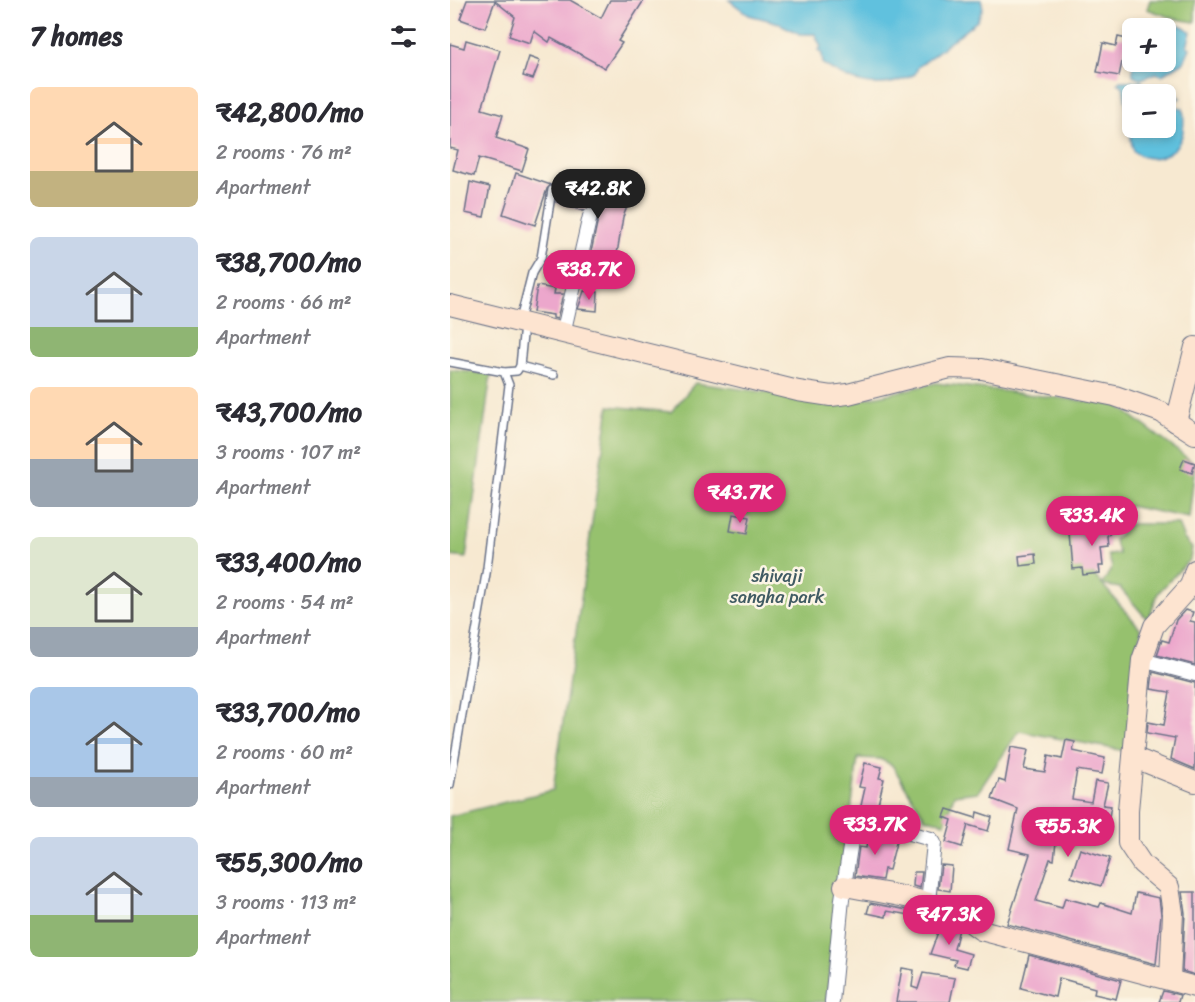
<!DOCTYPE html>
<meta charset="utf-8">
<style>
body{margin:0;font-family:Sriracha,sans-serif;background:#f7f7f7;color:#2b2b33;height:100vh;display:flex;flex-direction:column;font-size:22px;white-space:nowrap}
*{box-sizing:border-box;margin:0}
p{font-size:20px;color:#7c7c81}
.icon{flex:none;width:33px;height:33px;fill:none;stroke:currentColor;stroke-width:2;stroke-linecap:round;stroke-linejoin:round}
.map{position:relative;flex:1;overflow:hidden}
.sheet{display:flex;flex-direction:column;background:#fff;width:450px}
.sheet>*{flex:none}
.fabs{position:absolute;left:672px;top:18px;display:grid;gap:12px}
.fabs a{display:grid;place-items:center;width:54px;height:54px;border-radius:9px;background:#fff;box-shadow:0 3px 9px #0003;font-size:30px}
.price{position:absolute;translate:-50% -51px;padding:0 14px;border-radius:21px;background:#db2777;color:#fff;font-size:20px;line-height:39px;filter:drop-shadow(0 2px 3px #0008)}
.price::after{content:'';position:absolute;left:50%;top:36px;width:18px;height:14px;margin-left:-9px;background:inherit;clip-path:polygon(0 0,100% 0,50% 100%)}
.price.active{background:#222;color:#fff}
ul{padding:0;list-style:none}
li{display:flex;align-items:center;gap:18px;height:150px;padding:0 30px}
li span{display:grid;place-items:center;flex:none;width:168px;height:120px;border-radius:9px;color:#555}
li>.icon{margin-inline-start:auto}
span .icon{width:72px;height:72px;fill:#fffc;stroke-width:1}
li b{font-size:26px}
h2{display:flex;justify-content:space-between;align-items:center;height:72px;padding:0 30px;font-size:26px}
main{display:flex;flex:1;min-height:0}
.map>svg:first-child{display:block}
.green{fill:#96c16e;stroke:#587866;stroke-width:1.5}
.water{fill:#60c1de;stroke:#3e789e;stroke-width:1.5;fill-rule:evenodd}
.building{fill:#eca7cc}
.lines{fill:none;stroke-linecap:round;stroke-linejoin:round}
.lane-casing{stroke:#687086;stroke-width:10}
.street-casing{stroke:#687086;stroke-width:16}
.secondary-casing{stroke:#687086;stroke-width:22}
.lane{stroke:#fff;stroke-width:7}
.street{stroke:#fff;stroke-width:14}
.secondary{stroke:#fde4d0;stroke-width:20}
.labels{text-anchor:middle;dominant-baseline:central;stroke-width:5;stroke-linejoin:round;paint-order:stroke}
.park-label{font-size:18px;fill:#405b63;stroke:#fcf5e5}
</style>
<main>
<section class="sheet">
<h2>7 homes<svg class="icon" aria-label="filters" viewBox="0 0 24 24"><path d="M4 7h16M4 17h16"/><circle cx="9" cy="7" r="2"/><circle cx="15" cy="17" r="2"/></svg></h2>
<ul>
<li><span style="background:linear-gradient(#ffd9b3 70%,#c2b280 0)"><svg class="icon" aria-label="home" viewBox="0 0 24 24"><path d="M3 11l9-7 9 7M6 9v11h12V9"/></svg></span><div><b>₹42,800/mo</b><p>2 rooms · 76 m²</p><p>Apartment</p></div></li>
<li><span style="background:linear-gradient(#c9d6e8 75%,#8fb573 0)"><svg class="icon" aria-label="home" viewBox="0 0 24 24"><path d="M3 11l9-7 9 7M6 9v11h12V9"/></svg></span><div><b>₹38,700/mo</b><p>2 rooms · 66 m²</p><p>Apartment</p></div></li>
<li><span style="background:linear-gradient(#ffd9b3 60%,#9aa5b1 0)"><svg class="icon" aria-label="home" viewBox="0 0 24 24"><path d="M3 11l9-7 9 7M6 9v11h12V9"/></svg></span><div><b>₹43,700/mo</b><p>3 rooms · 107 m²</p><p>Apartment</p></div></li>
<li><span style="background:linear-gradient(#dfe7d0 75%,#9aa5b1 0)"><svg class="icon" aria-label="home" viewBox="0 0 24 24"><path d="M3 11l9-7 9 7M6 9v11h12V9"/></svg></span><div><b>₹33,400/mo</b><p>2 rooms · 54 m²</p><p>Apartment</p></div></li>
<li><span style="background:linear-gradient(#a9c7e8 75%,#9aa5b1 0)"><svg class="icon" aria-label="home" viewBox="0 0 24 24"><path d="M3 11l9-7 9 7M6 9v11h12V9"/></svg></span><div><b>₹33,700/mo</b><p>2 rooms · 60 m²</p><p>Apartment</p></div></li>
<li><span style="background:linear-gradient(#c9d6e8 65%,#8fb573 0)"><svg class="icon" aria-label="home" viewBox="0 0 24 24"><path d="M3 11l9-7 9 7M6 9v11h12V9"/></svg></span><div><b>₹55,300/mo</b><p>3 rooms · 113 m²</p><p>Apartment</p></div></li>
</ul>
</section>
<div class="map">
<svg width="745" height="1002" viewBox="0 0 745 1002">
<rect width="100%" height="100%" fill="#fcf5e5"/>
<filter id="ink" filterUnits="userSpaceOnUse"><feTurbulence type="fractalNoise" baseFrequency=".0167" numOctaves="2"/><feDisplacementMap in="SourceGraphic" scale="12" xChannelSelector="R" yChannelSelector="G"/><feConvolveMatrix kernelMatrix="1 2 1 2 8 2 1 2 1" color-interpolation-filters="sRGB"/></filter>
<filter id="wash" filterUnits="userSpaceOnUse"><feTurbulence type="fractalNoise" baseFrequency=".008" numOctaves="4" result="noise"/><feDisplacementMap in="SourceGraphic" scale="24" xChannelSelector="R" yChannelSelector="G"/><feGaussianBlur stdDeviation="1.35" result="paint"/><feColorMatrix in="noise" values="0 0 0 0 0 0 0 0 0 0 0 0 0 0 0 0 0 1.4 0 .05"/><feComposite in="paint" operator="in"/></filter>
<g filter="url(#wash)">
<rect width="100%" height="100%" fill="#f7e9d1"/>
<g class="green">
<polygon points="700,0 745,0 745,22 726,19 697,9"/>
<polygon points="0,370 41,374 16,558 0,556"/>
<polygon points="245,383 397,403 486,383 667,405 745,464 739,518 679,506 649,538 639,569 691,629 681,752 569,731 528,792 504,795 495,823 475,818 442,765 430,759 408,758 376,1002 0,1002 0,816 103,790 159,406 221,412"/>
<polygon points="680,524 728,524 734,539 742,548 740,559 708,593 698,620 670,588 652,585 662,567 658,555 669,554 664,540"/>
</g>
<g class="water">
<path d="M279 0H531L533 8 527 21 468 67 465 74C432 92 403 85 373 64L372 54 368 50 371 47 365 34H350L326 22 299 15Z"/>
<polygon points="711,20 734,27 741,32 737,46 740,48 734,62 712,75 706,73 691,79 683,75 682,52 682,62 716,62 716,28 686,28"/>
<path d="M670 81H691L699 91 705 86C720 89 719 91 730 98L725 101V107L733 108C734 116 734 128 732 136 725 156 701 165 683 151 679 129 677 107 673 86L668 83ZM682 94H716V128H682Z"/>
</g>
<g id="blocks">
<g class="building">
<polygon points="17,0 120,0 151,18 160,0 194,0 168,41 172,43 155,68 101,38 99,42 84,31 80,43 59,36 65,17 45,1 35,28 10,19"/>
<polygon points="668,37 677,39 669,76 647,72 653,43 666,46"/>
<polygon points="16,40 50,50 32,109 53,115 46,138 79,149 72,171 29,158 24,176 3,170 8,150 0,148 0,44 14,48"/>
<polygon points="79,57 90,61 83,79 73,76"/>
<polygon points="66,173 101,185 97,189 85,225 53,214"/>
<polygon points="20,182 40,187 34,217 15,213"/>
<polygon points="114,183 179,202 173,217 165,266 139,262 149,214 143,207 133,211 106,202 106,186 113,188"/>
<polygon points="87,286 105,289 104,294 113,294 107,319 103,318 103,315 83,312"/>
<polygon points="134,291 148,292 147,311 128,309"/>
<polygon points="734,459 745,463 742,473 730,469"/>
<polygon points="662,513 671,520 658,537 659,547 651,548 653,566 649,566 650,573 633,575 632,568 623,569 620,534 648,531"/>
<polygon points="283,514 300,517 297,534 280,531"/>
<polygon points="585,554 586,564 570,566 569,556"/>
<polygon points="735,610 743,612 740,621 745,622 745,665 707,655 712,640 719,642 726,620"/>
<polygon points="703,672 745,683 745,769 721,759 725,738 697,733 698,722 714,725 720,692 701,689"/>
<polygon points="616,740 625,742 623,751 655,758 652,774 627,770 622,799 641,802 645,781 658,783 653,805 661,806 658,822 609,815 604,860 600,859 586,901 612,908 615,898 649,907 651,903 682,913 686,893 709,898 711,914 706,964 557,924 580,854 559,849 568,809 542,799 549,780 555,782 561,747 578,750 574,769 595,772 598,756 612,759"/>
<polygon points="415,763 432,767 429,778 434,779 428,804 435,806 433,816 410,810 415,788 409,787"/>
<polygon points="497,809 526,818 527,812 542,817 538,831 518,825 512,847 496,842 502,820 494,817"/>
<polygon points="419,831 447,839 439,870 434,869 432,880 405,876 409,847 416,848"/>
<polygon points="630,849 660,858 651,886 621,877"/>
<polygon points="491,865 502,866 500,891 488,889"/>
<polygon points="464,872 472,872 470,888 463,886"/>
<polygon points="732,892 745,892 745,975 732,971 735,913"/>
<polygon points="420,903 463,911 473,914 472,917 437,911 436,917 417,913"/>
<polygon points="492,921 509,929 504,949 521,954 517,968 504,965 506,960 480,954"/>
<polygon points="579,955 671,980 666,999 644,994 645,988 609,978 605,997 571,988"/>
<polygon points="452,968 464,970 462,987 468,989 473,973 505,978 500,1002 446,1002"/>
<polygon points="713,991 730,995 728,1002 709,1002"/>
</g>
</g>
</g>
<g filter="url(#ink)">
<use href="#blocks" fill-opacity="0" stroke="#687086" stroke-width="1.5"/>
<g class="lines">
<defs>
<g id="lane">
<polyline points="70,320 82,273 91,258 102,190"/>
<polyline points="0,362 54,372 59,385 37,568 0,785"/>
<polyline points="70,366 104,375"/>
<polyline points="54,372 67,371 70,366 74,325"/>
</g>
<g id="street">
<polyline points="113,334 140,216"/>
<polyline points="692,660 745,674"/>
<polyline points="382,1002 392,899 404,822 408,819 481,839 484,843 478,902"/>
</g>
<g id="secondary">
<polyline points="0,305 348,391 381,396 398,394 500,368 532,369 665,396 711,412 745,434"/>
<polyline points="726,422 745,347"/>
<polyline points="685,758 745,782"/>
<path d="M394 886C443 895 492 898 531 930L745 987"/>
<polyline points="720,978 723,913 719,887 692,864 678,843 678,810 692,660 704,626 740,586 745,570"/>
</g>
</defs>
<use href="#lane" class="lane-casing"/>
<use href="#street" class="street-casing"/>
<use href="#secondary" class="secondary-casing"/>
<use href="#lane" class="lane"/>
<use href="#street" class="street"/>
<use href="#secondary" class="secondary"/>
</g>
</g>
<g class="labels">
<g class="park-label">
<text x="327" y="576">shivaji<tspan x="327" dy="21">sangha park</tspan></text>
</g>
</g>
</svg>
<div class="fabs">
<a>+</a>
<a>−</a>
</div>
<b class="price active" style="left:148px;top:220px">₹42.8K</b>
<b class="price" style="left:139px;top:301px">₹38.7K</b>
<b class="price" style="left:290px;top:524px">₹43.7K</b>
<b class="price" style="left:642px;top:547px">₹33.4K</b>
<b class="price" style="left:425px;top:856px">₹33.7K</b>
<b class="price" style="left:618px;top:858px">₹55.3K</b>
<b class="price" style="left:499px;top:946px">₹47.3K</b>
</div>
</main>
